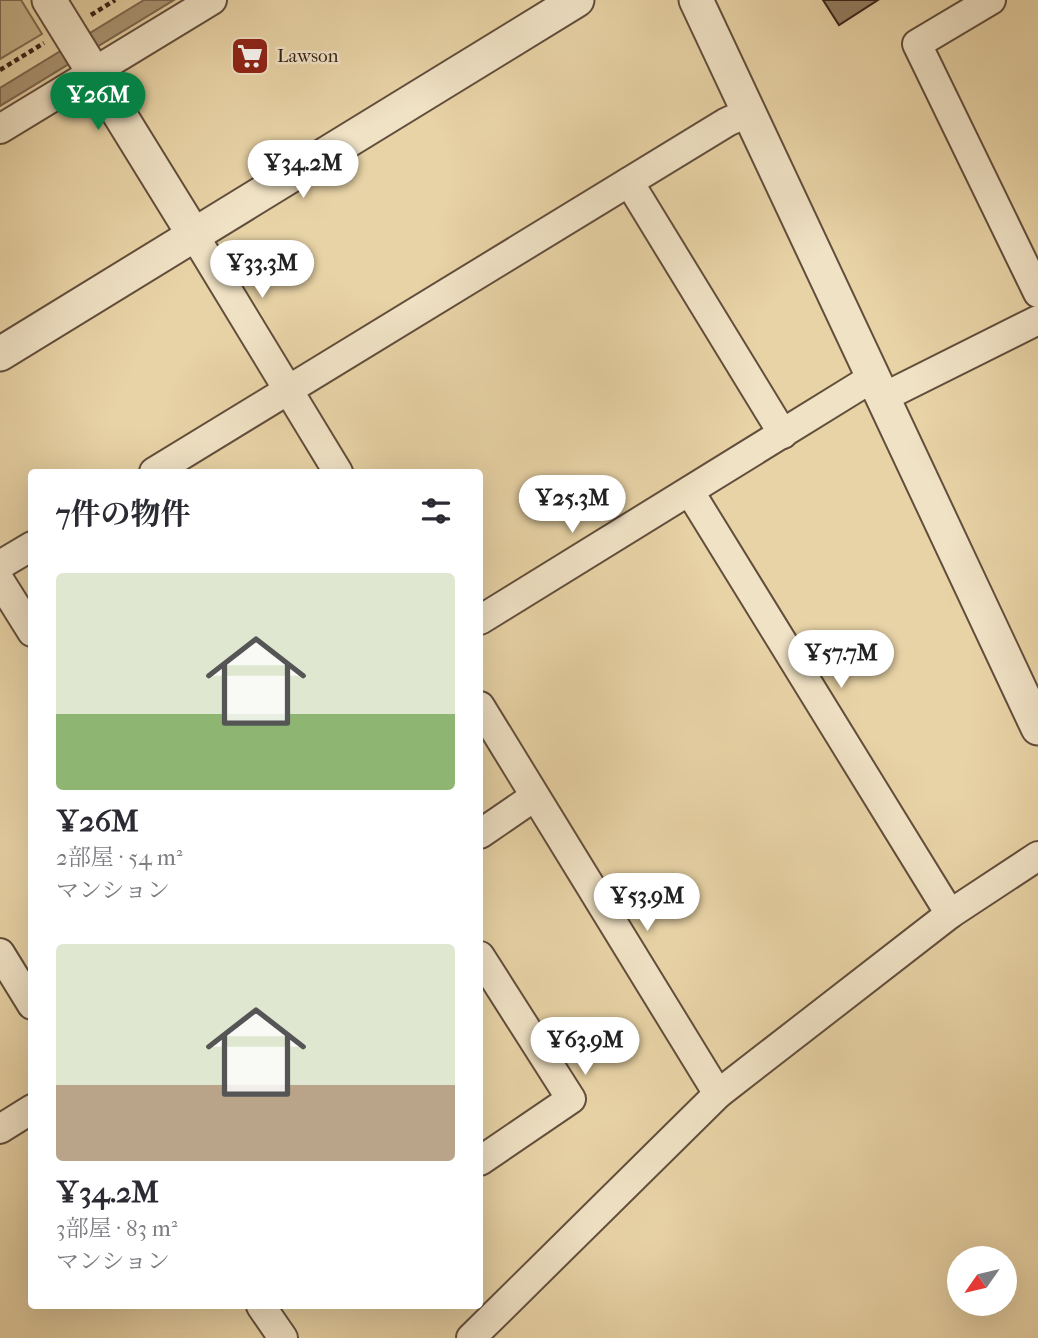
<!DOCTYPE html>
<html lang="ja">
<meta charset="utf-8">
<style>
body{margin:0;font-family:"IM FELL French Canon","Noto Serif JP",serif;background:#f2f2f3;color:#2b2b33;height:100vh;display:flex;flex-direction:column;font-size:26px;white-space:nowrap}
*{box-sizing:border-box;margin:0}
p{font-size:23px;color:#7c7c81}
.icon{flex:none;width:38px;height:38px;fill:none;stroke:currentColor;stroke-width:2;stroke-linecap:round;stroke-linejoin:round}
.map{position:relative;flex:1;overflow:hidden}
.panel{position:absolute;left:28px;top:469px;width:455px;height:840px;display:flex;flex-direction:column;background:#fff;border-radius:7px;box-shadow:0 7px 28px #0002}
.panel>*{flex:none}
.needle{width:46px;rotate:236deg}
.controls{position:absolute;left:947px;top:1246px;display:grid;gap:14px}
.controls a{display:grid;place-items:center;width:70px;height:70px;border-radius:50%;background:#fff;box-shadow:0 7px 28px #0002;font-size:35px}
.price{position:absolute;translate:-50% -60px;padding:0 16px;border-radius:24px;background:#fff;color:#222;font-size:23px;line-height:46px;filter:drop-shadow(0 2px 4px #0008)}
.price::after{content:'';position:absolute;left:50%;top:42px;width:21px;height:16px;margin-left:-10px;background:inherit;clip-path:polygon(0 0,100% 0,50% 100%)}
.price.active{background:#0b8043;color:#fff}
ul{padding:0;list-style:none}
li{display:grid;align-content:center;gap:14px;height:371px;padding:0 28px}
li span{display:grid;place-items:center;height:217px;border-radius:7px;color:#555}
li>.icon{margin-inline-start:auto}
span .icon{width:126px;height:126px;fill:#fffc;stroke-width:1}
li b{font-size:30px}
h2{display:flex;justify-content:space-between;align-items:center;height:84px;padding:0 28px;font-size:30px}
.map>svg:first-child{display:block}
.green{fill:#cab58e;stroke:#806c54;stroke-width:2}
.water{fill:#ab9776;stroke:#7c6851;stroke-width:2}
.building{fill:#937e62;stroke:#362219;stroke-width:2}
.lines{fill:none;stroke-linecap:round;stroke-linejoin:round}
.minor-casing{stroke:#624e3c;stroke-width:32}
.tertiary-casing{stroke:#624e3c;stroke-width:37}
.path{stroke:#362219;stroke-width:4.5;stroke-dasharray:5 3.5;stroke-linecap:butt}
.minor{stroke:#f0e2c5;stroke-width:28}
.tertiary{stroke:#f0e2c5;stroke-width:33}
.labels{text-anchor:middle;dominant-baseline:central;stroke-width:5;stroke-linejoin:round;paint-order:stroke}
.poi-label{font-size:19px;fill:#362219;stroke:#f0e2c5;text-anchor:start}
</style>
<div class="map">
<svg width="1038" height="1338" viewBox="0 0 1038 1338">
<rect width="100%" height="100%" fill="#e8d3a6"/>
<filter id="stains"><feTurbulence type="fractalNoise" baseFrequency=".00286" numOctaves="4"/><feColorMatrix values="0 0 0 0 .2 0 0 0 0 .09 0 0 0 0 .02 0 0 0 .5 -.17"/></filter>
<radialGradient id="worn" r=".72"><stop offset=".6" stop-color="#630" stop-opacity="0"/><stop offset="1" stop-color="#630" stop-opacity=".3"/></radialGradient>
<polygon class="green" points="0,0 21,0 42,34 0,59"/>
<polygon class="water" points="144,0 174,0 0,106 0,88"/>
<polygon class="building" points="823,0 878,0 839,25"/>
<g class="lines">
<defs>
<g id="minor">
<polyline points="991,0 917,44 1038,293"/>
<polyline points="0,129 212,0"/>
<polyline points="629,182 783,434"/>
<polyline points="194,235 338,472"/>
<polyline points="882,398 1038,320"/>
<polyline points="154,472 727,122 747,113"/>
<polyline points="690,492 950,914"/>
<polyline points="0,565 32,546"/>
<polyline points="0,581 32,632"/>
<polyline points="480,620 872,378"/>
<polyline points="480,706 718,1094"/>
<polyline points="480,834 534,797"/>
<polyline points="0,953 32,1005"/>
<polyline points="480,956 571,1099 480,1161"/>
<polyline points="0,1129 32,1109"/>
<polyline points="261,1306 283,1338"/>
<polyline points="471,1338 718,1094 950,914 1038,856"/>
</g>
<g id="tertiary">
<polyline points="49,0 194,235"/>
<polyline points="696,0 1038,728"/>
<polyline points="0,354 577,0"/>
</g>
</defs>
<use href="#minor" class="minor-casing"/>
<use href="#tertiary" class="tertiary-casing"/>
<g class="path">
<polyline points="91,15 115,0"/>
<polyline points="0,70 44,43"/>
</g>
<use href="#minor" class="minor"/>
<use href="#tertiary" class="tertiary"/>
</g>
<defs>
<symbol id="supermarket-square" viewBox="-11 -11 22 22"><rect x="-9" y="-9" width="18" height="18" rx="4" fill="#8f2418" stroke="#f0e2c5"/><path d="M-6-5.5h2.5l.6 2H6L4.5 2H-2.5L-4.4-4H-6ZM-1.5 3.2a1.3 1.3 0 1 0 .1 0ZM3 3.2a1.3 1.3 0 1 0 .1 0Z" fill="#fff"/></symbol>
</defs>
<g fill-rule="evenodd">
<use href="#supermarket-square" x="228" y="34" width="44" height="44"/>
</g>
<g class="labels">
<g class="poi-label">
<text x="277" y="56">Lawson</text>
</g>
</g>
<rect width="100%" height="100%" filter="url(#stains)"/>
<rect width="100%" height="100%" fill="url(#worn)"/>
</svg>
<div class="controls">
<a><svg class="needle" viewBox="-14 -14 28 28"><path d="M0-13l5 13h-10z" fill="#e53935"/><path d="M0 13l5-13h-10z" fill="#7c7c81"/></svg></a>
</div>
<b class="price active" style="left:98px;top:132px">¥26M</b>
<b class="price" style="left:303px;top:200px">¥34.2M</b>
<b class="price" style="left:262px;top:300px">¥33.3M</b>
<b class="price" style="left:572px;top:535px">¥25.3M</b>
<b class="price" style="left:841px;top:690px">¥57.7M</b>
<b class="price" style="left:647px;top:933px">¥53.9M</b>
<b class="price" style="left:585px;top:1077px">¥63.9M</b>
<section class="panel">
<h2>7件の物件<svg class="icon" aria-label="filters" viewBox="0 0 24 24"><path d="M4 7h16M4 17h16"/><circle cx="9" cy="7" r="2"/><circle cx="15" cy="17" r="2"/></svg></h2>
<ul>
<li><span style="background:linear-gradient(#dfe7d0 65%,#8fb573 0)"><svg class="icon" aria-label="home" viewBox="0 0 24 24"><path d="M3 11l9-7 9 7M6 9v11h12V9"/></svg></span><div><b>¥26M</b><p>2部屋 · 54 m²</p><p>マンション</p></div></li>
<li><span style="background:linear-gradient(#dfe7d0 65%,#b9a48a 0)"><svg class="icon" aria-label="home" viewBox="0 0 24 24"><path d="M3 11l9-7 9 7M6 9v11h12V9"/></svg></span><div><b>¥34.2M</b><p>3部屋 · 83 m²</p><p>マンション</p></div></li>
</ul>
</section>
</div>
